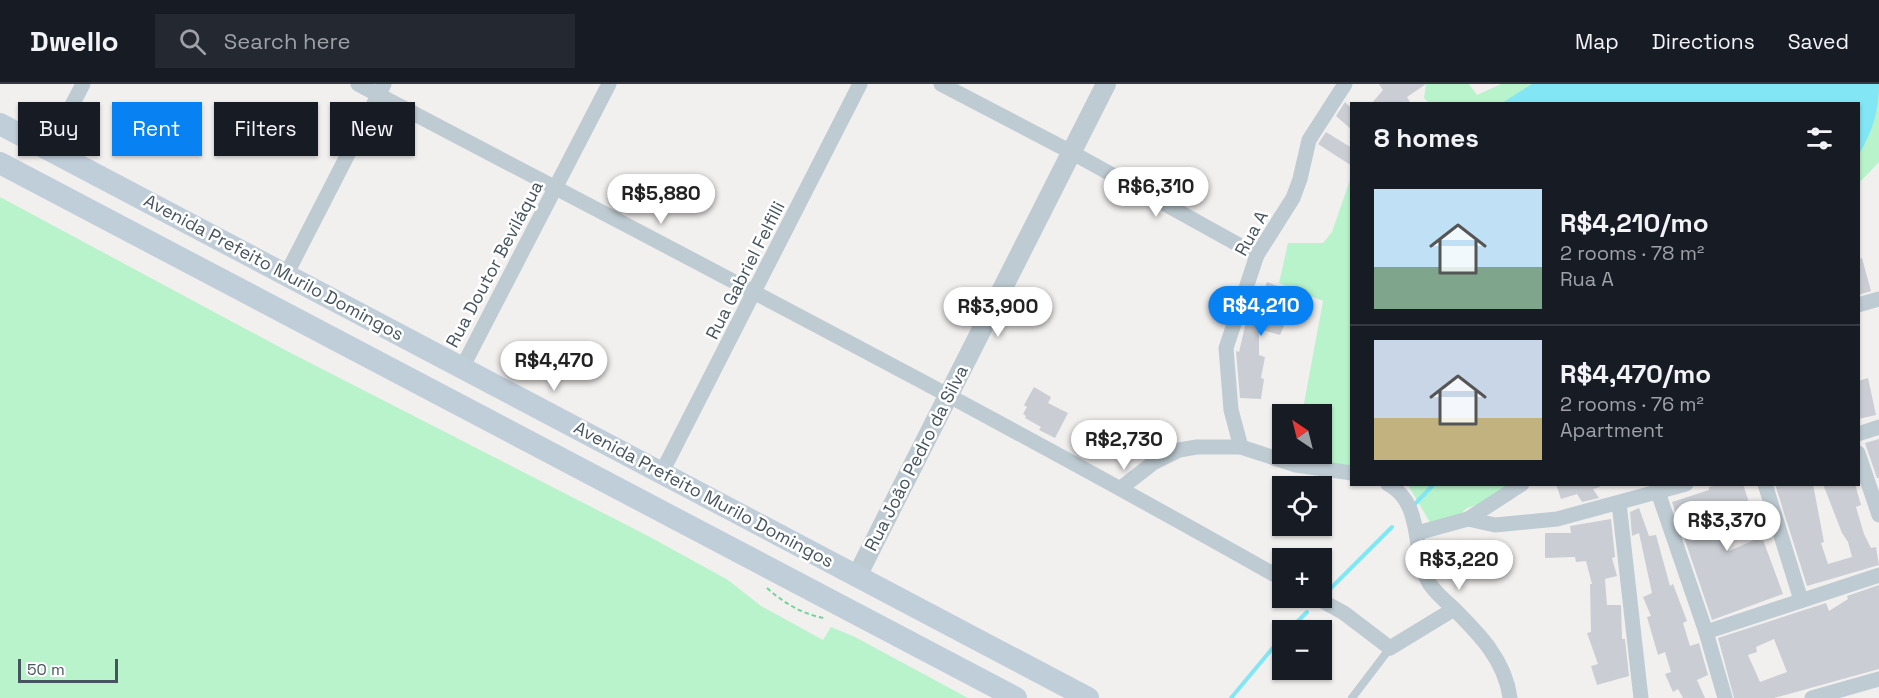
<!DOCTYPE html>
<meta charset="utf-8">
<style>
body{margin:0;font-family:"Space Grotesk",sans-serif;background:#242831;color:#f1f3f6;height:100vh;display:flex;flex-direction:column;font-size:22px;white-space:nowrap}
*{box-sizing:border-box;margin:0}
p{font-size:20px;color:#9ea1a6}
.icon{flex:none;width:33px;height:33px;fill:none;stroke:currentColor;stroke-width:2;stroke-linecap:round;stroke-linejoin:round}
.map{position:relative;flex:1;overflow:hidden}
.drawer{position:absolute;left:1350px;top:18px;width:510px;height:384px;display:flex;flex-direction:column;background:#171b24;border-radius:0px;box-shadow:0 2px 4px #0004}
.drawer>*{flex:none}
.banner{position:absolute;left:18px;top:18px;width:570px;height:54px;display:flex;gap:12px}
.needle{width:39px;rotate:325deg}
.tools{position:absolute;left:1272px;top:320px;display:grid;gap:12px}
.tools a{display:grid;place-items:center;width:60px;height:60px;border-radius:0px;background:#171b24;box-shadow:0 2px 4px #0004;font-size:30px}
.scale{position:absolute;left:18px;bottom:15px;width:100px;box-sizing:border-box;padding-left:6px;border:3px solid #45545e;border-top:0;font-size:16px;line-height:21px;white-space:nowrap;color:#45545e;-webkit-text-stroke:4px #fff;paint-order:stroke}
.price{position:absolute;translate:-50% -51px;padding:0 14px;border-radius:21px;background:#fff;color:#222;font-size:20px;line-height:39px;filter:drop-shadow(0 2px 3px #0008)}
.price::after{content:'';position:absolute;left:50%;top:36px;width:18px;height:14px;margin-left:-9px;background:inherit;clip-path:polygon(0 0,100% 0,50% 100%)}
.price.active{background:#0882f3;color:#fff}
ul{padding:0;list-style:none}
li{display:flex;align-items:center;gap:18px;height:150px;padding:0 24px}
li+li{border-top:2px solid #363941}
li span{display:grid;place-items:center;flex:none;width:168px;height:120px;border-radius:0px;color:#555}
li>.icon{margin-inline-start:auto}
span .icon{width:72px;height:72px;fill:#fffc;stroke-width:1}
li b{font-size:26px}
h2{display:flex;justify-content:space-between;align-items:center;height:72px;padding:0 24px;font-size:26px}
.chip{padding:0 21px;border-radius:0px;background:#171b24;box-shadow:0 2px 4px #0004;font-size:21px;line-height:54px}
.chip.active{background:#0882f3;color:#fff}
header{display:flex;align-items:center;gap:36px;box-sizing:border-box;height:84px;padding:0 30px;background:#171b24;border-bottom:2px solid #363941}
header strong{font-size:28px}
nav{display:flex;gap:33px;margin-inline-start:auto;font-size:21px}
.search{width:420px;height:54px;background:#242831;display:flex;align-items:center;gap:15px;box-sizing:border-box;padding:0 21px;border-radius:0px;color:#9ea1a6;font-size:22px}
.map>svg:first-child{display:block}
.green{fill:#b9f3cb}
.water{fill:#82e6f4}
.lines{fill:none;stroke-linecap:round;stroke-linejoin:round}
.stream{stroke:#82e6f4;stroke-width:4}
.building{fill:#caced4;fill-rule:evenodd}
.path{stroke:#6ed599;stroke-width:2;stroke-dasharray:4.5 3;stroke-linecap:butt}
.service{stroke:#becbd2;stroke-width:8}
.minor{stroke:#becbd2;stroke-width:15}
.tertiary{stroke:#becbd2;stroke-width:20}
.secondary{stroke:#c0ceda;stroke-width:22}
.labels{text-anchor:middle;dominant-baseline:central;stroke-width:5;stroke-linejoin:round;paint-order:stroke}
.street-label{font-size:18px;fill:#45545e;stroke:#fff}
</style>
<header>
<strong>Dwello</strong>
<div class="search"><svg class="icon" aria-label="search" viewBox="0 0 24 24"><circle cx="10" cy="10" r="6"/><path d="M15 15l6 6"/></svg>Search here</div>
<nav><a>Map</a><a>Directions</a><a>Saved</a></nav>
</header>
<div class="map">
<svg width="1879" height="614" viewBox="0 0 1879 614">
<rect width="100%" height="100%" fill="#f2efef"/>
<g class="green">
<polygon points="1426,0 1469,0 1477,11 1501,0 1879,0 1879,78 1859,99 1858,20 1430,20 1424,14"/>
<polygon points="1351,93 1351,382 1295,375 1284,369 1322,369 1322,330 1302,330 1323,217 1279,199 1288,159 1323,159 1332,148"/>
<polygon points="0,113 285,266 650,453 728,496 761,522 823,556 831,543 855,553 968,614 0,614"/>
<polygon points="1408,401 1512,401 1490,417 1467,424 1451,439 1431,440"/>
</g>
<path class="water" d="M1532 0H1879C1879 26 1873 47 1859 70L1858 20 1502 19Z"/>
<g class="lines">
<g class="stream">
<polyline points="1414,421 1434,400"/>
<polyline points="1325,510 1392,443"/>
<polyline points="1289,546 1307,528"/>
<polyline points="1231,614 1282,553"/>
</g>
</g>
<g class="building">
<polygon points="1379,0 1426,0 1407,13 1411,20 1371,20 1383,6"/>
<polygon points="1345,18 1352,25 1352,46 1336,32"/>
<polygon points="1326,48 1352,64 1352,82 1318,60"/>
<polygon points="1862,174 1871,207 1858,211 1858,175"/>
<polygon points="1267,198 1298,210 1280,251 1259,245 1259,271 1265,273 1261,294 1264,295 1261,315 1240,314 1236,267 1239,268 1248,230 1253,232"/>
<polygon points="1868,294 1876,331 1858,335 1858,297"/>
<polygon points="1034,303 1051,313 1048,319 1068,329 1055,354 1039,346 1041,343 1025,334 1026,332 1023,330 1027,323 1024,321"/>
<polygon points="1879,355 1879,394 1877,394 1865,359"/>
<polygon points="1556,400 1599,400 1600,403 1593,405 1599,414 1582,418 1577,410 1561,415"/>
<polygon points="1723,400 1743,400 1754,434 1725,440 1721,424 1699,431 1705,451 1723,445 1729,467 1754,456 1747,437 1758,433 1765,452 1762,453 1783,510 1712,536 1672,418 1709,406 1709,403"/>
<polygon points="1775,400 1813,400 1824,458 1821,459 1828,480 1852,473 1848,458 1842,449 1823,400 1855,400 1861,421 1856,423 1864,450 1871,464 1876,463 1879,481 1807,502"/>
<polygon points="1639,424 1649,452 1656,451 1670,502 1673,500 1687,537 1683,539 1690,562 1699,559 1708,591 1697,596 1705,614 1683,614 1678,605 1673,608 1665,590 1671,588 1665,568 1658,571 1647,533 1651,532 1643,513 1652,509 1639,449 1632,452 1630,428"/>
<polygon points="1611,435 1615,473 1612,474 1617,492 1605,495 1607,521 1621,521 1622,555 1625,555 1629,592 1597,601 1591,582 1598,580 1587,549 1591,548 1590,500 1592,500 1586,477 1576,478 1575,473 1545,474 1545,449 1571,449 1570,442"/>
<path d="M1879 501V585L1774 614H1734L1718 554 1826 519 1829 527 1848 515 1847 512ZM1774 555 1787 588 1760 598 1748 571 1757 568 1756 563Z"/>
</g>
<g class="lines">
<path class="path" d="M767 504C784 519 802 530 824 534"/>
<polyline class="service" points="1352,614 1390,564"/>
<g class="minor">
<path d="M358 0C667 163 978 323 1282 495"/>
<polyline points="941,0 1071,68 1257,171"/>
<polyline points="49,65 83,0"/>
<polyline points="286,191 384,0"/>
<polyline points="1858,221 1879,215"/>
<polyline points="463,282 609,0"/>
<polyline points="1858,350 1879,343"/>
<polyline points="1241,363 1231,326 1226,264 1257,171 1293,114 1300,95 1309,56 1345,0"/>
<polyline points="1858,369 1879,431"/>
<polyline points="662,388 860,0"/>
<path d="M1388 400C1425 420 1411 469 1429 499 1435 508 1444 516 1452 523 1478 549 1505 575 1510 614"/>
<polyline points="1765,400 1801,516"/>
<polyline points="1121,404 1153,379 1179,366 1197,363 1241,363 1296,381 1352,389"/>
<polyline points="1658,408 1706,548 1725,614"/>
<polyline points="1619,419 1641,614"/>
<polyline points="1468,435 1522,400"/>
<polyline points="1417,449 1468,435 1495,441 1557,435 1686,400"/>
<polyline points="1315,513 1344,529 1390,564 1454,525"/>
<polyline points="1706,548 1879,491"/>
<polyline points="1812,614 1879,595"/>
</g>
<polyline class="tertiary" points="857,492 1106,0"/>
<g class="secondary">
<polyline points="0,40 1088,614"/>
<polyline points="0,79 1016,614"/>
</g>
</g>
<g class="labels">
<g class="street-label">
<text transform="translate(1251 149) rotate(-61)">Rua A</text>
<text transform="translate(494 180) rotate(-62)">Rua Doutor Beviláqua</text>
<text transform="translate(274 183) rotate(28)">Avenida Prefeito Murilo Domingos</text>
<text transform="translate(745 186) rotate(-63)">Rua Gabriel Felfilli</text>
<text transform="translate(916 374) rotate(-63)">Rua João Pedro da Silva</text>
<text transform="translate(704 410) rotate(28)">Avenida Prefeito Murilo Domingos</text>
</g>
</g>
</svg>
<div class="tools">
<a><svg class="needle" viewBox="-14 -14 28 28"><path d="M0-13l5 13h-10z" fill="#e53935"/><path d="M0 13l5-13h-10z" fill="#9ea1a6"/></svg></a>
<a><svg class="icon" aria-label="locate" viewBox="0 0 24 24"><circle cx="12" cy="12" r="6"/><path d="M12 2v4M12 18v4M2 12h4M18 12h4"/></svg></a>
<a>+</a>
<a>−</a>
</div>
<div class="scale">50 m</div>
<b class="price" style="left:1156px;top:134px">R$6,310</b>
<b class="price" style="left:661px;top:141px">R$5,880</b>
<b class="price active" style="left:1261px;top:253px">R$4,210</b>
<b class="price" style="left:998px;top:254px">R$3,900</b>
<b class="price" style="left:554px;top:308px">R$4,470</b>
<b class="price" style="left:1124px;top:387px">R$2,730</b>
<b class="price" style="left:1727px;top:468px">R$3,370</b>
<b class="price" style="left:1459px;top:507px">R$3,220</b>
<div class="banner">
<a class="chip">Buy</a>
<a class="chip active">Rent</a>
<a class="chip">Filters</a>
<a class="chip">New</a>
</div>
<section class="drawer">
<h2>8 homes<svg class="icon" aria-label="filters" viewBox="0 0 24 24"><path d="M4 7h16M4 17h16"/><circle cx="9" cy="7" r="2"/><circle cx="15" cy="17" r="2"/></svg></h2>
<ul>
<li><span style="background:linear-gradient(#bfe0f5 65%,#7fa58c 0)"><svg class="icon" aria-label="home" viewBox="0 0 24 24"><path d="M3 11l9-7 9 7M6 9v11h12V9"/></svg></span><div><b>R$4,210/mo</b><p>2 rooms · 78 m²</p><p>Rua A</p></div></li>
<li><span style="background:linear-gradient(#c9d6e8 65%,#c2b280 0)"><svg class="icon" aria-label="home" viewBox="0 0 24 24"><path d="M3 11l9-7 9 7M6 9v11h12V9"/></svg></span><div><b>R$4,470/mo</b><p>2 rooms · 76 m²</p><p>Apartment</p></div></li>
</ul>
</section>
</div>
